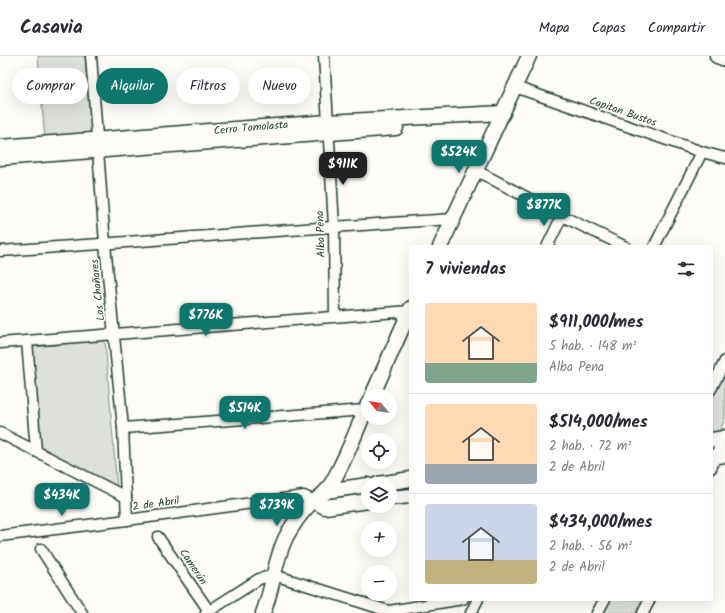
<!DOCTYPE html>
<html lang="es">
<meta charset="utf-8">
<style>
body{margin:0;font-family:Kalam,sans-serif;background:#f7f7f7;color:#2b2b33;height:100vh;display:flex;flex-direction:column;font-size:15px;white-space:nowrap}
*{box-sizing:border-box;margin:0}
p{font-size:13px;color:#7c7c81}
.icon{flex:none;width:22px;height:22px;fill:none;stroke:currentColor;stroke-width:2;stroke-linecap:round;stroke-linejoin:round}
.map{position:relative;flex:1;overflow:hidden}
.details{position:absolute;left:409px;top:189px;width:304px;height:356px;display:flex;flex-direction:column;background:#fff;border-radius:4px;box-shadow:0 4px 16px #0002}
.details>*{flex:none}
.hud{position:absolute;left:12px;top:12px;width:337px;height:36px;display:flex;gap:8px}
.needle{width:26px;rotate:300deg}
.buttons{position:absolute;left:361px;top:333px;display:grid;gap:8px}
.buttons a{display:grid;place-items:center;width:36px;height:36px;border-radius:50%;background:#fff;box-shadow:0 4px 16px #0002;font-size:20px}
.price{position:absolute;translate:-50% -34px;padding:0 9px;border-radius:8px;background:#0f766e;color:#fff;font-size:13px;line-height:26px;filter:drop-shadow(0 1px 2px #0008)}
.price::after{content:'';position:absolute;left:50%;top:24px;width:12px;height:9px;margin-left:-6px;background:inherit;clip-path:polygon(0 0,100% 0,50% 100%)}
.price.active{background:#222;color:#fff}
ul{padding:0;list-style:none}
li{display:flex;align-items:center;gap:12px;height:100px;padding:0 16px}
li+li{border-top:1px solid #e1e1e2}
li span{display:grid;place-items:center;flex:none;width:112px;height:80px;border-radius:4px;color:#555}
li>.icon{margin-inline-start:auto}
span .icon{width:48px;height:48px;fill:#fffc;stroke-width:1}
li b{font-size:17px}
h2{display:flex;justify-content:space-between;align-items:center;height:48px;padding:0 16px;font-size:17px}
.chip{padding:0 14px;border-radius:18px;background:#fff;box-shadow:0 4px 16px #0002;font-size:14px;line-height:36px}
.chip.active{background:#0f766e;color:#fff}
header{display:flex;align-items:center;gap:24px;box-sizing:border-box;height:56px;padding:0 20px;background:#fff;border-bottom:1px solid #e1e1e2}
header strong{font-size:19px}
nav{display:flex;gap:22px;margin-inline-start:auto;font-size:14px}
.map>svg:first-child{display:block}
.green{fill:#dde0db;stroke:#7e8e88}
.lines{fill:none;stroke-linecap:round;stroke-linejoin:round}
.canal{stroke:#aeb8b1;stroke-width:10}
.street-casing{stroke:#1f3d34;stroke-width:13}
.secondary-casing{stroke:#1f3d34;stroke-width:17}
.street{stroke:#fdfcf7;stroke-width:10}
.secondary{stroke:#fdfcf7;stroke-width:14}
.labels{text-anchor:middle;dominant-baseline:central;stroke-width:3.5;stroke-linejoin:round;paint-order:stroke}
.street-label{font-size:11px;fill:#1f3d34;stroke:#fdfcf7}
</style>
<header>
<strong>Casavia</strong>
<nav><a>Mapa</a><a>Capas</a><a>Compartir</a></nav>
</header>
<div class="map">
<svg width="725" height="557" viewBox="0 0 725 557">
<rect width="100%" height="100%" fill="#fdfcf7"/>
<filter id="ink" filterUnits="userSpaceOnUse"><feTurbulence type="fractalNoise" baseFrequency=".025" numOctaves="2"/><feDisplacementMap in="SourceGraphic" scale="8" xChannelSelector="R" yChannelSelector="G"/><feConvolveMatrix kernelMatrix="1 2 1 2 8 2 1 2 1" color-interpolation-filters="sRGB"/></filter>
<g filter="url(#ink)">
<g class="green">
<polygon points="38,0 85,0 91,74 87,80 45,84"/>
<polygon points="105,284 117,432 40,394 32,291"/>
<polygon points="725,317 725,363 718,378 711,379 711,346"/>
<polygon points="611,543 642,543 636,557 604,557"/>
</g>
<g class="lines">
<g class="canal">
<polyline points="711,393 713,393"/>
<polyline points="390,434 411,432"/>
<polyline points="325,443 368,437"/>
</g>
<defs>
<g id="street">
<polyline points="91,0 105,188 123,372 127,464"/>
<polyline points="324,0 334,170 335,260"/>
<polyline points="515,31 702,96 725,102"/>
<polyline points="475,114 562,160 626,191"/>
<polyline points="547,191 562,160"/>
<polyline points="654,191 702,96"/>
<path d="M0 195C151 185 302 172 453 163"/>
<polyline points="27,285 36,395"/>
<polyline points="0,287 410,255"/>
<polyline points="711,333 725,305"/>
<polyline points="123,372 365,354"/>
<polyline points="0,377 126,441"/>
<polyline points="711,412 724,379"/>
<polyline points="0,480 127,464 304,440 314,445"/>
<polyline points="158,481 209,555"/>
<polyline points="41,493 82,557"/>
<polyline points="389,555 463,543"/>
<polyline points="206,557 259,523 274,519 395,557"/>
<polyline points="471,557 478,543"/>
<polyline points="597,557 605,543"/>
<polyline points="643,557 650,543"/>
</g>
<g id="secondary">
<polyline points="717,0 725,3"/>
<polyline points="0,91 328,66 503,57"/>
<polyline points="0,102 396,72"/>
<polyline points="440,191 529,0"/>
<polyline points="372,340 411,252"/>
<polyline points="711,384 725,382"/>
<polyline points="711,401 725,399"/>
<polyline points="378,428 411,423"/>
<polyline points="326,435 368,429"/>
<polyline points="390,442 411,440"/>
<polyline points="314,445 325,451 368,445"/>
<path d="M263 557C273 533 274 505 286 481 292 470 300 458 309 449 315 444 323 440 328 433 344 409 356 375 368 348"/>
</g>
</defs>
<use href="#street" class="street-casing"/>
<use href="#secondary" class="secondary-casing"/>
<use href="#street" class="street"/>
<use href="#secondary" class="secondary"/>
</g>
</g>
<g class="labels">
<g class="street-label">
<text transform="translate(623 56) rotate(19)">Capitan Bustos</text>
<text transform="translate(251 72) rotate(-5)">Cerro Tomolasta</text>
<text transform="translate(321 178) rotate(-92)">Alba Pena</text>
<text transform="translate(98 234) rotate(-96)">Los Chañares</text>
<text transform="translate(156 448) rotate(-8)">2 de Abril</text>
<text transform="translate(193 511) rotate(56)">Camerún</text>
</g>
</g>
</svg>
<div class="buttons">
<a><svg class="needle" viewBox="-14 -14 28 28"><path d="M0-13l5 13h-10z" fill="#e53935"/><path d="M0 13l5-13h-10z" fill="#7c7c81"/></svg></a>
<a><svg class="icon" aria-label="locate" viewBox="0 0 24 24"><circle cx="12" cy="12" r="6"/><path d="M12 2v4M12 18v4M2 12h4M18 12h4"/></svg></a>
<a><svg class="icon" aria-label="layers" viewBox="0 0 24 24"><path d="M12 4l9 5-9 5-9-5zM3 14l9 5 9-5"/></svg></a>
<a>+</a>
<a>−</a>
</div>
<b class="price" style="left:459px;top:118px">$524K</b>
<b class="price active" style="left:343px;top:130px">$911K</b>
<b class="price" style="left:544px;top:171px">$877K</b>
<b class="price" style="left:206px;top:281px">$776K</b>
<b class="price" style="left:245px;top:374px">$514K</b>
<b class="price" style="left:62px;top:461px">$434K</b>
<b class="price" style="left:277px;top:471px">$739K</b>
<div class="hud">
<a class="chip">Comprar</a>
<a class="chip active">Alquilar</a>
<a class="chip">Filtros</a>
<a class="chip">Nuevo</a>
</div>
<section class="details">
<h2>7 viviendas<svg class="icon" aria-label="filters" viewBox="0 0 24 24"><path d="M4 7h16M4 17h16"/><circle cx="9" cy="7" r="2"/><circle cx="15" cy="17" r="2"/></svg></h2>
<ul>
<li><span style="background:linear-gradient(#ffd9b3 75%,#7fa58c 0)"><svg class="icon" aria-label="home" viewBox="0 0 24 24"><path d="M3 11l9-7 9 7M6 9v11h12V9"/></svg></span><div><b>$911,000/mes</b><p>5 hab. · 148 m²</p><p>Alba Pena</p></div></li>
<li><span style="background:linear-gradient(#ffd9b3 75%,#9aa5b1 0)"><svg class="icon" aria-label="home" viewBox="0 0 24 24"><path d="M3 11l9-7 9 7M6 9v11h12V9"/></svg></span><div><b>$514,000/mes</b><p>2 hab. · 72 m²</p><p>2 de Abril</p></div></li>
<li><span style="background:linear-gradient(#c9d6e8 70%,#c2b280 0)"><svg class="icon" aria-label="home" viewBox="0 0 24 24"><path d="M3 11l9-7 9 7M6 9v11h12V9"/></svg></span><div><b>$434,000/mes</b><p>2 hab. · 56 m²</p><p>2 de Abril</p></div></li>
</ul>
</section>
</div>
